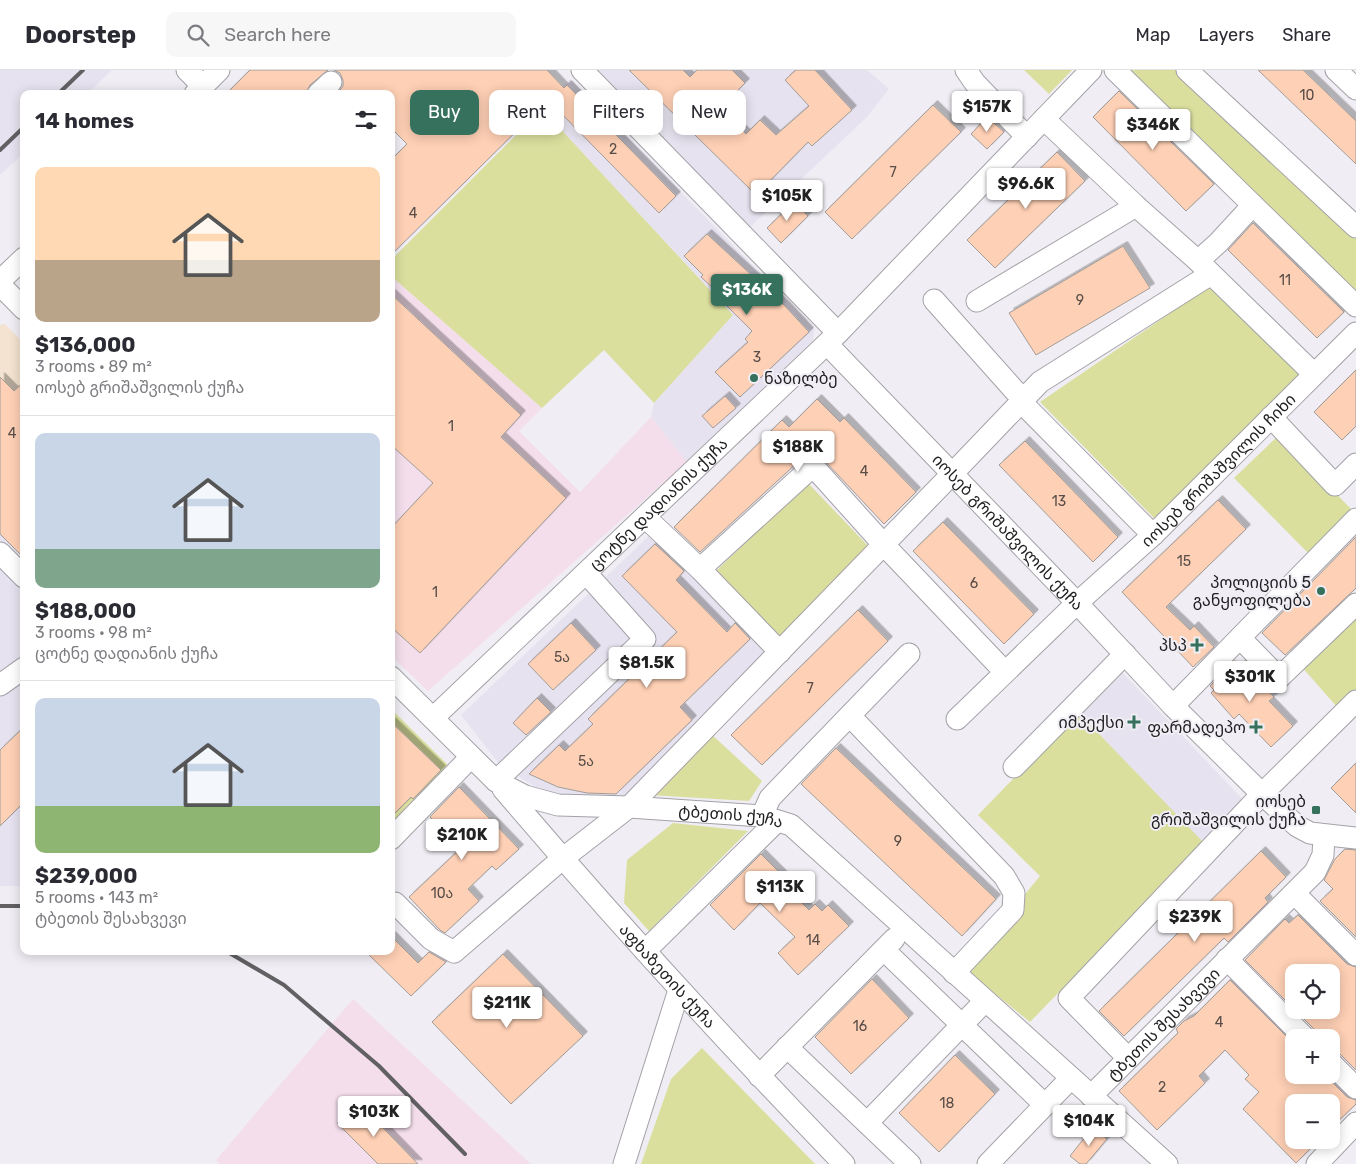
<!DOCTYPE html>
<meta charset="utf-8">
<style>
body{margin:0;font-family:Rubik,"Noto Sans Georgian",sans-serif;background:#f7f7f7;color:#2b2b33;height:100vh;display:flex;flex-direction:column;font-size:19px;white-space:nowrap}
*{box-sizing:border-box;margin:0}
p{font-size:16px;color:#7c7c81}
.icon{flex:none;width:28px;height:28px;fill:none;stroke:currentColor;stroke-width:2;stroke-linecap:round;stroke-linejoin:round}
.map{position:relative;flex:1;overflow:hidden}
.drawer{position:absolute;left:20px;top:20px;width:375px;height:865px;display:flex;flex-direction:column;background:#fff;border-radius:10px;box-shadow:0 2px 12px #0003}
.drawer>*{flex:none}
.top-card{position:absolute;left:410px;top:20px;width:475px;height:45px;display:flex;gap:10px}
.tools{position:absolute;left:1285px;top:894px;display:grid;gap:10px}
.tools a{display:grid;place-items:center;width:55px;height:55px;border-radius:10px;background:#fff;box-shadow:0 2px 12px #0003;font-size:25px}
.price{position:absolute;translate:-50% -42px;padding:0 11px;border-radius:5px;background:#fff;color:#222;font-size:16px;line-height:32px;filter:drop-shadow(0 1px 2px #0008)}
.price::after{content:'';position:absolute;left:50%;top:30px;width:15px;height:11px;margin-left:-8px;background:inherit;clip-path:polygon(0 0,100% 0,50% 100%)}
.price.active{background:#35715c;color:#fff}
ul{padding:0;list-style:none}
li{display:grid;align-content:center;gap:10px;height:265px;padding:0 15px}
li+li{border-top:1px solid #e1e1e2}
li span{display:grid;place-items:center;height:155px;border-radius:10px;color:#555}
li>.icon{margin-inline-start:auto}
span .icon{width:90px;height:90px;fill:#fffc;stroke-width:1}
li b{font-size:21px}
h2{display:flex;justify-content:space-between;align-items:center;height:60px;padding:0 15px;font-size:21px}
.chip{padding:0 18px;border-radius:10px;background:#fff;box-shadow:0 2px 12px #0003;font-size:18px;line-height:45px}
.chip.active{background:#35715c;color:#fff}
header{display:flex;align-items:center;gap:30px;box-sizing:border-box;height:70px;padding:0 25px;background:#fff;border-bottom:1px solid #e1e1e2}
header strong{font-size:24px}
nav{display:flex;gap:28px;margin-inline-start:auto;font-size:18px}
.search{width:350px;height:45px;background:#f7f7f7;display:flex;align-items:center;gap:12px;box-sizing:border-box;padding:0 18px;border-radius:10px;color:#7c7c81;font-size:19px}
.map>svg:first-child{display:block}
.built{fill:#e6e2ef}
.industrial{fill:#f4deec}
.medical{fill:#f3e3d0}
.green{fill:#dadf9e}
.building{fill:#fed0b5;stroke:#a29c98;filter:url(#shadow)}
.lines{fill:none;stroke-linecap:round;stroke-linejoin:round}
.minor-casing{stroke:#a4a2a8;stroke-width:23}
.minor{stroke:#fff;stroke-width:21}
.rail{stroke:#616063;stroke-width:4}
.poi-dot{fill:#35715c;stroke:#f0eef4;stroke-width:2}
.labels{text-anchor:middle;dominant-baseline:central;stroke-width:4;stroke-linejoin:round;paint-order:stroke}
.number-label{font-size:14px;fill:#584d48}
.poi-label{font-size:16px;fill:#212123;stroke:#f0eef4;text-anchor:end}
.street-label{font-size:16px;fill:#212123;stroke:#f0eef4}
</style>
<header>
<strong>Doorstep</strong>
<div class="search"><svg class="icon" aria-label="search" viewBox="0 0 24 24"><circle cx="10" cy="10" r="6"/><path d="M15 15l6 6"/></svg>Search here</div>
<nav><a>Map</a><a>Layers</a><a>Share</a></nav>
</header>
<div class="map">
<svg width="1356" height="1094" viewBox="0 0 1356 1094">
<defs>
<filter id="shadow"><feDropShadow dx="4.5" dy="-4.5" stdDeviation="0" flood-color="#0004"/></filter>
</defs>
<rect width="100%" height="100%" fill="#f0eef4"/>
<g class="built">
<polygon points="0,0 112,0 87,24 24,24 24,83 0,105"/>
<polygon points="588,0 867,0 889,19 867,47 746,161"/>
<polygon points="570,9 814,258 813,270 687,392 651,347 654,333 733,245 542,39"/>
<polygon points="0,434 24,458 24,816 0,816"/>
<polygon points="654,461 776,583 630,731 578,729 534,716 500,695 461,645"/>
<polygon points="1120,600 1246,733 1204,773 1078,642"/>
</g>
<g class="industrial">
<polygon points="391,206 542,338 519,361 580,422 651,347 687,392 428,621 391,586"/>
<polygon points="353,929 531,1094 219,1094 216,1090"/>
</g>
<polygon class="medical" points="5,254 24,273 24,458 0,434 0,255"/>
<g class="green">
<polygon points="1024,0 1072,0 1049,24"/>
<polygon points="1118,0 1183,0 1356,161 1356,233"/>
<polygon points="542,39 733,245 654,333 604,280 542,338 391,206 391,190"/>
<polygon points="1210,216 1300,306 1156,450 1040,332"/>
<polygon points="1279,365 1353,441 1309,484 1234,408"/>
<polygon points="808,413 873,481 780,568 716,501"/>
<polygon points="1356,543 1356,624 1337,637 1301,596"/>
<polygon points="391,639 454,701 391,762"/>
<polygon points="1078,642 1204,773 1030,952 964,899 1040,806 978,745"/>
<polygon points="710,663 762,711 749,731 650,725"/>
<polygon points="673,753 748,761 649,861 624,833 627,790"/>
<polygon points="702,978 815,1094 641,1094 671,1009"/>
</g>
<g class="building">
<polygon points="250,0 328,0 310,15 306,24 226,24"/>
<polygon points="334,0 547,0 564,18 567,15 676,126 659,143 548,30 391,185 391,90 407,74 391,58 391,24 337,24 343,16 343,10 340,3"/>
<polygon points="629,0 683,0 690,7 697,0 732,0 745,13 720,38 746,64 760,50 776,65 809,36 785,10 796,0 815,0 852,40 812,76 808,72 756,125"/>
<polygon points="1258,0 1303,0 1356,51 1356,94"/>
<polygon points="1119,21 1214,114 1186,141 1093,47"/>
<polygon points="933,35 961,62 852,169 825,142"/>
<polygon points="987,47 1004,62 987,79 971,64"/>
<polygon points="1057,82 1085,111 995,198 967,170"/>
<polygon points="794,132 808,146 781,173 767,158"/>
<polygon points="1253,153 1344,242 1317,268 1228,180"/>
<polygon points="707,164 785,236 809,262 740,327 715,302 748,272 745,269 752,261 712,221 714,219 701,207 703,205 684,186"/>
<polygon points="1123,176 1150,218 1036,285 1009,243"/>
<polygon points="391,224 521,345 501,367 566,428 420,583 391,557 391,458 433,413 391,375"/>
<polygon points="1356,300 1356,356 1342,370 1314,342"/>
<polygon points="0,307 14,321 24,312 24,488 0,464"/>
<polygon points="725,326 736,338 713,358 702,346"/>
<polygon points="817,329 840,352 844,348 916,422 884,454 822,388 811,380 700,482 674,457 782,350 789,357"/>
<polygon points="1025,371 1118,467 1093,492 999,395"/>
<polygon points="1218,430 1246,459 1166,537 1190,560 1194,556 1214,577 1193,597 1122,522"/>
<polygon points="943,452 1034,544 1004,574 913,481"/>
<polygon points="1356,467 1356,518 1285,585 1262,563"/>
<polygon points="655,474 684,501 676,510 727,562 735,553 750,569 680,637 692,650 616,724 587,723 558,717 529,704 559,675 565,681 593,654 588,649 677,562 622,506"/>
<polygon points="858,540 888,571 762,695 731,665"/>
<polygon points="571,553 596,580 553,620 528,594"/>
<polygon points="1242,594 1274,627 1269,631 1293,656 1271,677 1239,644 1234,649 1211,623 1214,620 1210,616 1231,595 1235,600"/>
<polygon points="537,628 551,642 526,665 513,653"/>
<polygon points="391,652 441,700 413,729 411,727 391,747"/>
<polygon points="24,657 24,732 0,756 0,680"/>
<polygon points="836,678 996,829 962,866 801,714"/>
<polygon points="1356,693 1356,743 1331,718"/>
<polygon points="459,717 519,779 496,800 492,796 468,819 479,831 445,863 440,860 409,827 460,779 430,747"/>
<polygon points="1345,779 1356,780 1356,867 1320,831 1333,819 1324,810 1335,789"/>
<polygon points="1261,781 1286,807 1265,828 1268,832 1228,872 1224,868 1124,966 1099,941"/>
<polygon points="761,784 785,808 781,812 809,840 815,834 822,841 828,835 849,856 798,905 778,883 795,867 760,833 734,860 710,835"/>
<polygon points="1298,845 1347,894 1356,897 1356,1000 1340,984 1331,981 1331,968 1317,968 1314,959 1295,940 1331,940 1331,902 1294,902 1294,939 1245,890 1285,849 1289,853"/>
<polygon points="391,866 418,893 429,882 446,892 411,926 365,881 391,881"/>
<polygon points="503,884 583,966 511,1034 432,952"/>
<polygon points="872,909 909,948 851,1004 815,967"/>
<polygon points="1230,910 1294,974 1294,1005 1325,1005 1347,1027 1356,1030 1356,1034 1331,1058 1331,1032 1294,1032 1294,1070 1319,1070 1296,1093 1243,1039 1259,1022 1245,1009 1249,1005 1225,980 1199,1006 1205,1013 1157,1060 1119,1021 1178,963 1176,959 1184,951 1194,946"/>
<polygon points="955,985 995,1024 939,1082 899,1043"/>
<polygon points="358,1032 418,1094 378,1094 337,1053"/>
<polygon points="1093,1057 1107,1069 1086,1094 1080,1094 1070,1086"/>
</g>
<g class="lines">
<defs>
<g id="minor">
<polyline points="187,0 203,16"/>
<polyline points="582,0 838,263"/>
<polyline points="966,0 975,13 1027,67"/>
<polyline points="1115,0 1356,236"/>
<polyline points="1187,0 1356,157"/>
<polyline points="1336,0 1356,19"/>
<polyline points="195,24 219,0"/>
<polyline points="318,24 331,12"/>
<polyline points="1044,49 1136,136 1198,191 1314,304"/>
<polyline points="1198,191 1218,173 1253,135"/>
<polyline points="0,211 24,188"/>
<polyline points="0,215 24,239"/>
<polyline points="934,230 1015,321 1024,327"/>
<polyline points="977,231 1136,136"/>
<path id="s1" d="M827 274 1077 533 1173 636 1262 724 1297 756 1310 763 1356 768"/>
<polyline points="1271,347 1335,415 1356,394"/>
<polyline points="645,447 700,499"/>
<polyline points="1153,465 1021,332 1040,312 1211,204"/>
<polyline points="0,483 24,507"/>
<polyline points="1240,568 1279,608 1356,534"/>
<polyline points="780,582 700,499 813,396 884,475 1005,602"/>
<path id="s2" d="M391 607 496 711 525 726 558 735 629 737 762 746 791 755 1167 1094"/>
<polyline points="0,615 24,598"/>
<polyline points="1173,636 1356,449"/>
<polyline points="850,646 1004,806 1014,823 1013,840 954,903"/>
<path id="s3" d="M433 648 838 263 1091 0"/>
<path id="s4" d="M957 649 1077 533 1153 465 1356 263"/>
<polyline points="1014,697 1125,584"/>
<polyline points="496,711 645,569 586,503"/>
<path id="s5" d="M503 719C613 848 726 972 844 1094"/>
<polyline points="762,746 770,728 909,584"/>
<polyline points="391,769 471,687"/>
<polyline points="1295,824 1356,885"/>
<polyline points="395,833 431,869 454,882 562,789 629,737 952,404 1021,332"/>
<polyline points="884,880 1045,1035"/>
<polyline points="645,881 777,751"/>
<polyline points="1227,889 1305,968"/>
<polyline points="787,977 910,1094"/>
<polyline points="1128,988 1069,928 1262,724 1356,631"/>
<polyline points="1331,993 1356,1018"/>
<polyline points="759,1006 894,869"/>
<path id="s6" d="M1091 1026 1315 802 1323 785 1324 766"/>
<polyline points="867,1053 985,931"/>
<polyline points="624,1094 679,920"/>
<polyline points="988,1094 1071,1008"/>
<polyline points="1317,1094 1356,1053"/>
</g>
</defs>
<use href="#minor" class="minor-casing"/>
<use href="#minor" class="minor"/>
<g class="rail">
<polyline points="58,24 83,0"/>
<polyline points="0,80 24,57"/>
<polyline points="0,836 24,836"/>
<polyline points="226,881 284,915 379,996 465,1084"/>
</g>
</g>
<g class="poi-dot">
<circle cx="754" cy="308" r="5"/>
<circle cx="1321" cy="521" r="5"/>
<path d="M1194.5 567.5h5v5h5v5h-5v5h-5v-5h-5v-5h5z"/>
<path d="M1131.5 644.5h5v5h5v5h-5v5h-5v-5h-5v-5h5z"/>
<path d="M1253.5 649.5h5v5h5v5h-5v5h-5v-5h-5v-5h5z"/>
<rect x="1311" y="735" width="10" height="10" rx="2.5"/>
</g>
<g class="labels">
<g class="number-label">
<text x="1307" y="25">10</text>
<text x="613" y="79">2</text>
<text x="893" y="102">7</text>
<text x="413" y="143">4</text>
<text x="1285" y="210">11</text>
<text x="1080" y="230">9</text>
<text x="757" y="287">3</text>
<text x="451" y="356">1</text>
<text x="12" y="363">4</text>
<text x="864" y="401">4</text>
<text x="1059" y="431">13</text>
<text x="1184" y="491">15</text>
<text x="974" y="513">6</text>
<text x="435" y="522">1</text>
<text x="562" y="587">5ა</text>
<text x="810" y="618">7</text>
<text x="586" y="691">5ა</text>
<text x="898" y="771">9</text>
<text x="442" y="823">10ა</text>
<text x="813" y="870">14</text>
<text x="1219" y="952">4</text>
<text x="860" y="956">16</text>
<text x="1162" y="1017">2</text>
<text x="947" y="1033">18</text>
</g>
<g class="poi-label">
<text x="764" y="308" text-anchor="start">ნაზილბე</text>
<text x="1311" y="512">პოლიციის 5<tspan x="1311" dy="18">განყოფილება</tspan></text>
<text x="1187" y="575">პსპ</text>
<text x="1124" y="652">იმპექსი</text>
<text x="1246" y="657">ფარმადეპო</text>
<text x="1306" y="731">იოსებ<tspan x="1306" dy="18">გრიშაშვილის ქუჩა</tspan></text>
</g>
<g class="street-label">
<text stroke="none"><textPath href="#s4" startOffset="361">იოსებ გრიშაშვილის ჩიხი</textPath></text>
<text stroke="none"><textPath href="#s3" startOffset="311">ცოტნე დადიანის ქუჩა</textPath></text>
<text stroke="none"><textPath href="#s1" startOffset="261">იოსებ გრიშაშვილის ქუჩა</textPath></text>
<text stroke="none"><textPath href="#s2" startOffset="388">ტბეთის ქუჩა</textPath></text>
<text stroke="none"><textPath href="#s5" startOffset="249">აფხაზეთის ქუჩა</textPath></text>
<text stroke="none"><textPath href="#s6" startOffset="102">ტბეთის შესახვევი</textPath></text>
</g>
</g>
</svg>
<div class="tools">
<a><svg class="icon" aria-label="locate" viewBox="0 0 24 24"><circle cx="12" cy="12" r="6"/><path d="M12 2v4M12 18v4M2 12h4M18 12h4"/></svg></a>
<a>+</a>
<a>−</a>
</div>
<b class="price" style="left:987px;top:63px">$157K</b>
<b class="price" style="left:1153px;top:81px">$346K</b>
<b class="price" style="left:1026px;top:140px">$96.6K</b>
<b class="price" style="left:787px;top:152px">$105K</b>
<b class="price active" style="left:747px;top:246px">$136K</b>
<b class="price" style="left:798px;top:403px">$188K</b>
<b class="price" style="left:647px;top:619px">$81.5K</b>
<b class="price" style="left:1250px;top:633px">$301K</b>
<b class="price" style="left:462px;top:791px">$210K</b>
<b class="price" style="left:780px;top:843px">$113K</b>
<b class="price" style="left:1195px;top:873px">$239K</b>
<b class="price" style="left:507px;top:959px">$211K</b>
<b class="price" style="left:374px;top:1068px">$103K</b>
<b class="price" style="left:1089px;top:1077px">$104K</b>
<div class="top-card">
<a class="chip active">Buy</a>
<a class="chip">Rent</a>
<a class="chip">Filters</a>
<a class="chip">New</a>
</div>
<section class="drawer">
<h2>14 homes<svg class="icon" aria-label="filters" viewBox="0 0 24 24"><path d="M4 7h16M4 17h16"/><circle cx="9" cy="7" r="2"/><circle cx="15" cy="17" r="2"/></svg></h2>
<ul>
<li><span style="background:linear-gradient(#ffd9b3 60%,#b9a48a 0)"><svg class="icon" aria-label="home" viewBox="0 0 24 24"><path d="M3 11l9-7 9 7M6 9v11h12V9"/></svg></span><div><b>$136,000</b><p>3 rooms · 89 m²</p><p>იოსებ გრიშაშვილის ქუჩა</p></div></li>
<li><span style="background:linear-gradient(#c9d6e8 75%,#7fa58c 0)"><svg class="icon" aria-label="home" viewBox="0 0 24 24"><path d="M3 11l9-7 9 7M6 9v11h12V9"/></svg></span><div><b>$188,000</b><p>3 rooms · 98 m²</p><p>ცოტნე დადიანის ქუჩა</p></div></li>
<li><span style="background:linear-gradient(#c9d6e8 70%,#8fb573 0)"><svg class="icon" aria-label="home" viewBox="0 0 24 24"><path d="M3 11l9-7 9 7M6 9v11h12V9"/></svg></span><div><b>$239,000</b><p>5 rooms · 143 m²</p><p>ტბეთის შესახვევი</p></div></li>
</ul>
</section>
</div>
